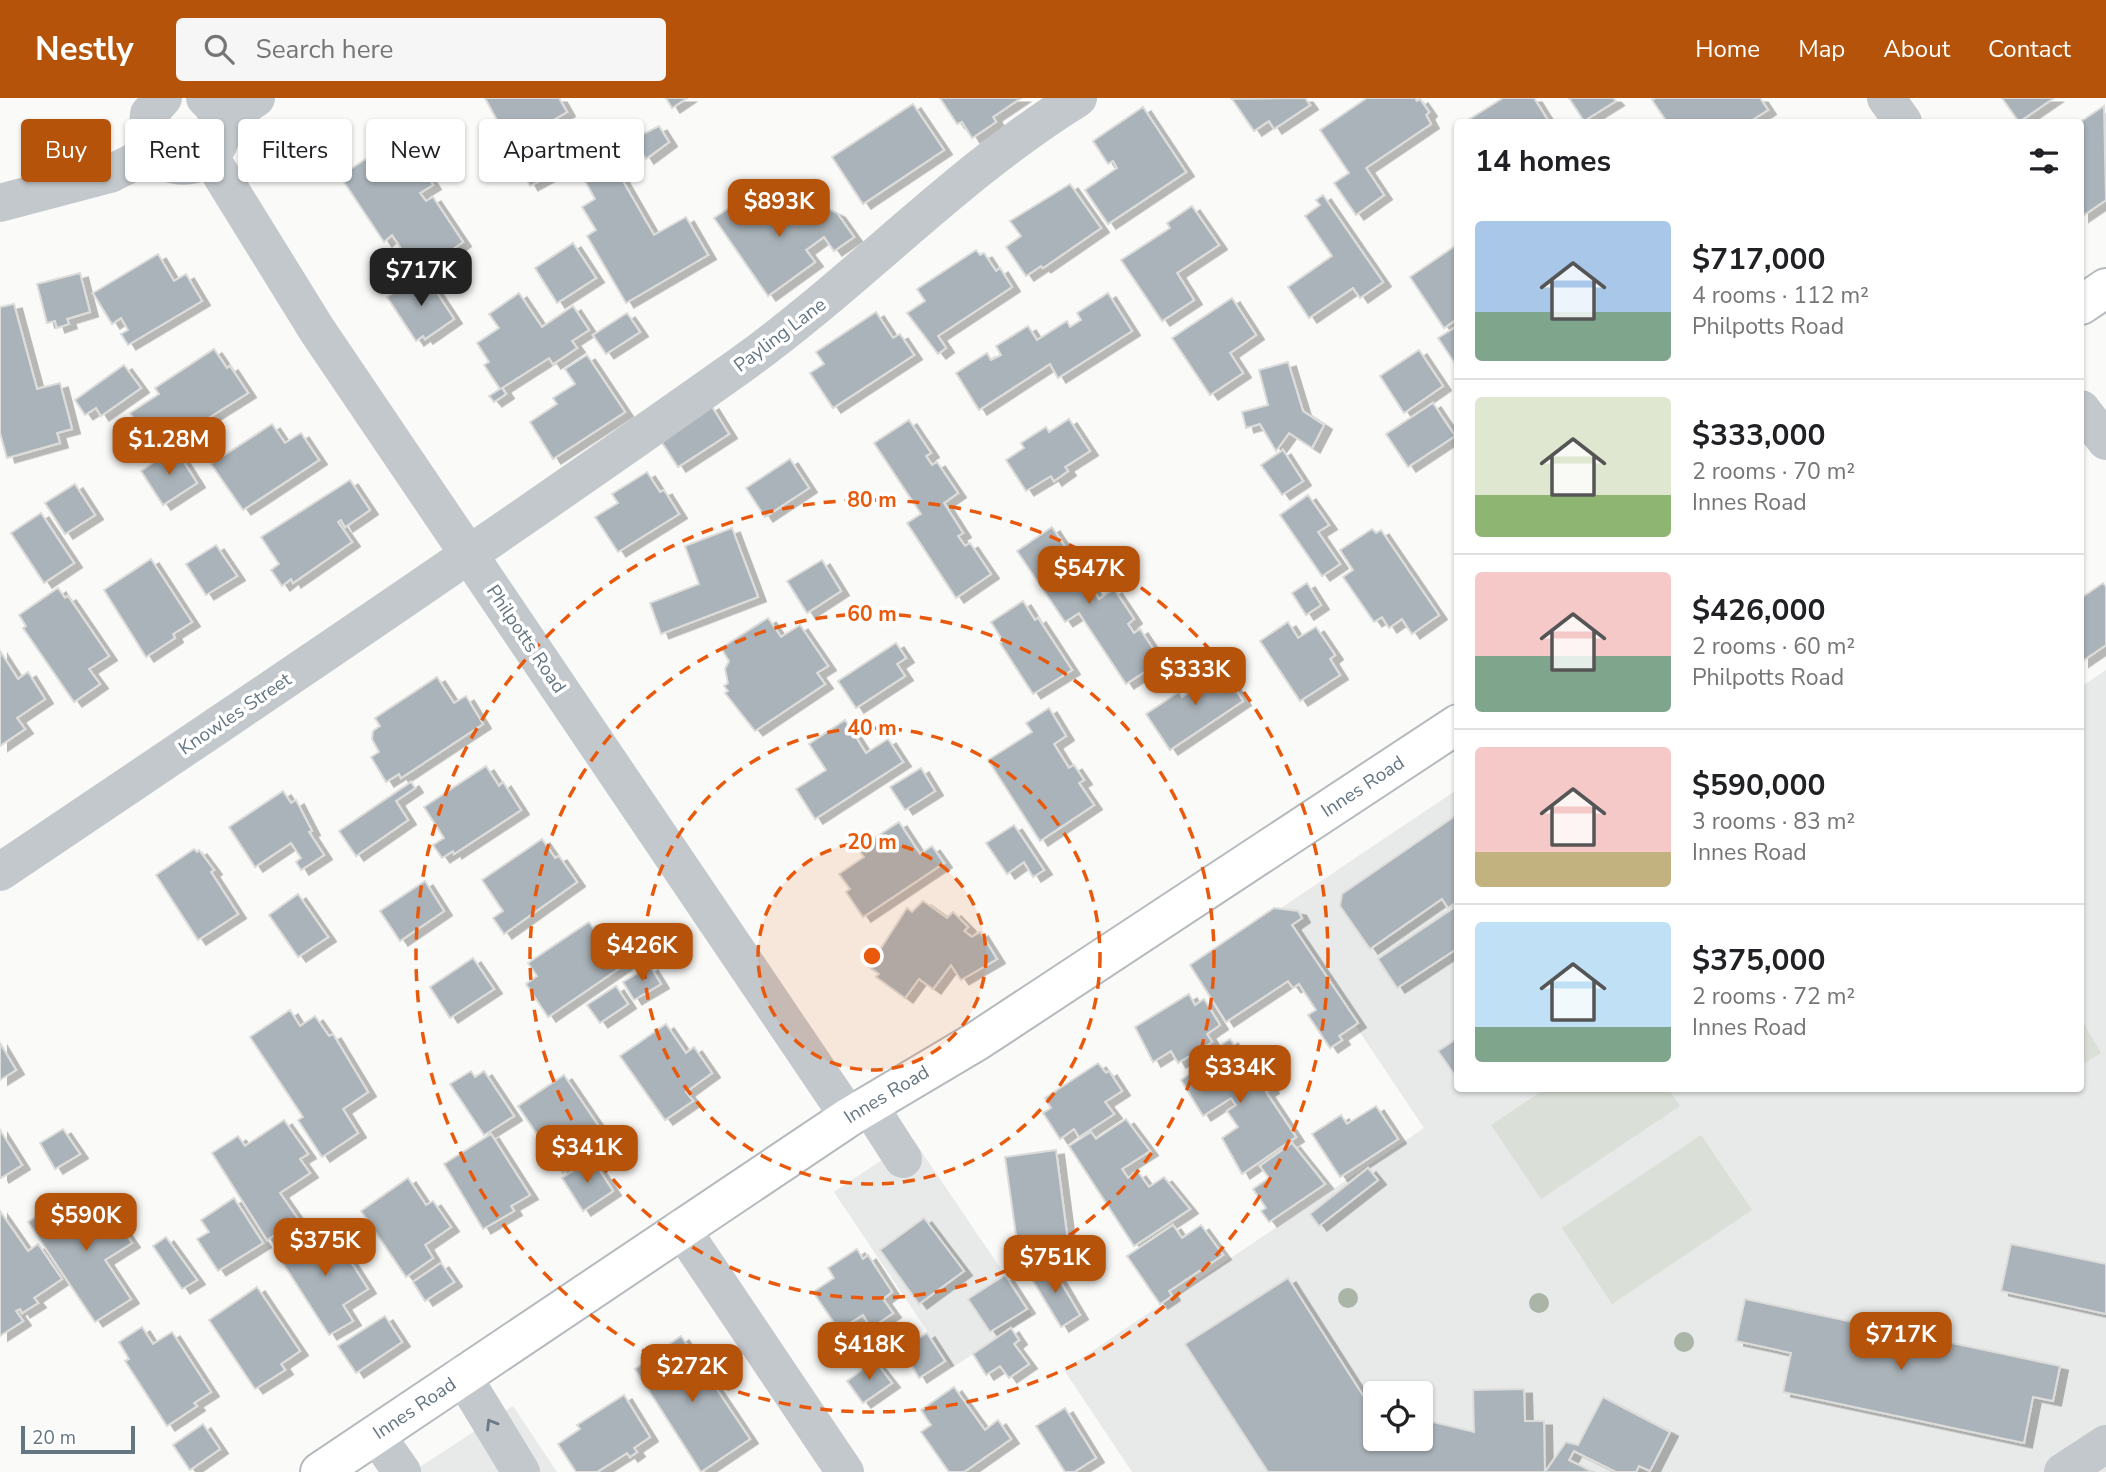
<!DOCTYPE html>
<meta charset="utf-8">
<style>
body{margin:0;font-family:"Nunito Sans",sans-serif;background:#f6f6f6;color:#202124;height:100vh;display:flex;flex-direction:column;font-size:26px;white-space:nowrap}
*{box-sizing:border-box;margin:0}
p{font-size:23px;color:#757577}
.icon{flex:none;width:38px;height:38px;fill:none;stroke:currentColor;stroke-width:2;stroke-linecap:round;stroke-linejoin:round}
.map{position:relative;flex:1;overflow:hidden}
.side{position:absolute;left:1454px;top:21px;width:630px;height:973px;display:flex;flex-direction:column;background:#fff;border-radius:7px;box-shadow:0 2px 5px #0004}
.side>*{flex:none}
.banner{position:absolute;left:21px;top:21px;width:665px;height:63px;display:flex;gap:14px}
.tools{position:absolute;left:1363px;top:1283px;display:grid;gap:14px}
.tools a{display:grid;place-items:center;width:70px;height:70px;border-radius:7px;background:#fff;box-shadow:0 2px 5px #0004;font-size:35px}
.scale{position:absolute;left:21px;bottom:18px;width:114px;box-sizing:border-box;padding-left:7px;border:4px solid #657683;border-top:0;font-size:19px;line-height:24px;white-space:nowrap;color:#657683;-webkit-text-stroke:5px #fff;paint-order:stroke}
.price{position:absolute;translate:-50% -60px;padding:0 16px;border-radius:14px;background:#b45309;color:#fff;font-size:23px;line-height:46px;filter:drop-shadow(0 2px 4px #0008)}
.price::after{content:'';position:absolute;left:50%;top:42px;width:21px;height:16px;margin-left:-10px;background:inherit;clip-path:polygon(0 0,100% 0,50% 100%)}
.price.selected{background:#222;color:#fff}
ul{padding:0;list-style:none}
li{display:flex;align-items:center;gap:21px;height:175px;padding:0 21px}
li+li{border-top:2px solid #e0e0e0}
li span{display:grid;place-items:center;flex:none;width:196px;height:140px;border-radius:7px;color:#555}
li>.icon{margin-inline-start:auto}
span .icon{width:84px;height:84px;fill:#fffc;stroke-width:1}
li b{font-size:30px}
h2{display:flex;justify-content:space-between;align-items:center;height:84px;padding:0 21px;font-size:30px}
.tag{padding:0 24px;border-radius:7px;background:#fff;box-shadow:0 2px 5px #0004;font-size:24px;line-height:63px}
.tag.selected{background:#b45309;color:#fff}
header{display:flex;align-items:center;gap:42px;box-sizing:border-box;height:98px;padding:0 35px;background:#b45309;color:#fff}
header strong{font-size:33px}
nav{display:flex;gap:38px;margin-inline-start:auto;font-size:24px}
.search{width:490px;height:63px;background:#f6f6f6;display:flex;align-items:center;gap:18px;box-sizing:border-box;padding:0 24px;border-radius:7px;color:#757577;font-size:26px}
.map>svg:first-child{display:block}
.built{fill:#e8e9e9;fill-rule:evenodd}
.green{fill:#dadfd7}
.building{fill:#aab3b9;stroke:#dcdcda;stroke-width:2;filter:url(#shadow)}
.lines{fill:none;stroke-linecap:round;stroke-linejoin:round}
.major-casing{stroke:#b5babe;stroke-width:42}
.minor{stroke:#c3c8cc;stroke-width:38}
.major{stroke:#fff;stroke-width:38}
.tree{fill:#aab4a7}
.oneway{stroke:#6a7a87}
.ring{fill:none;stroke:#e8590c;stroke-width:3.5;stroke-dasharray:12 9}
.labels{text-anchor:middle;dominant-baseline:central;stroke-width:7;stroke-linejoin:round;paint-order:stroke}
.street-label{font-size:19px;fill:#657683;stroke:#fff}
.centre{fill:#e8590c;stroke:#fff;stroke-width:3.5}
.ring-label{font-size:21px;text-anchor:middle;font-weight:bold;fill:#e8590c;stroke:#fff;stroke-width:7;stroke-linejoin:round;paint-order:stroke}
</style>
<header>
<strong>Nestly</strong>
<div class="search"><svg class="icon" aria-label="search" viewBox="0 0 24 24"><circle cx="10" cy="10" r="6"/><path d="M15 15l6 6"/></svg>Search here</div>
<nav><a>Home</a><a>Map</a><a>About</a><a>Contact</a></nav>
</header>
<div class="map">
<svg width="2106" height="1374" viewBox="0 0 2106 1374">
<defs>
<filter id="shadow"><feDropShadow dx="8" dy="4.5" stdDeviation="0" flood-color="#0004"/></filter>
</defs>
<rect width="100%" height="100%" fill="#fafaf8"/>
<g class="built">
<path d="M2106 572V1374H1132L1064 1272 1424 1030 1278 812 1458 691V990H2081V589ZM1376 1295H1421V1340H1376Z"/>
<polygon points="913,1041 1032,1217 952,1270 834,1094"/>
<polygon points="513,1308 557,1374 412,1374"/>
</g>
<g class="green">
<polygon points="2081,921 2101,955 2085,965 2081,958"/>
<polygon points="1545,991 1668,991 1680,1008 1541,1101 1491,1027"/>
<polygon points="1701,1037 1752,1112 1612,1206 1562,1130"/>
</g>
<g class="building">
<polygon points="485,0 559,0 567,14 538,31 542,37 513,52"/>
<polygon points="666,0 687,0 672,10"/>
<polygon points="940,0 1021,0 993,19 996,24 972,40 962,24 957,26"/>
<polygon points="1305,0 1310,7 1274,31 1269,23 1254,33 1232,1"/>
<polygon points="1367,0 1415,0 1417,3 1420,1 1429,14 1426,17 1431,26 1366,70 1384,97 1356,117 1334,85 1349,75 1320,32"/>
<polygon points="1503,0 1534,0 1549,24 1465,24"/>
<polygon points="1569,0 1613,0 1616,3 1584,23"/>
<polygon points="1656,0 1760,0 1768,12 1749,24 1667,24 1652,2"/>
<polygon points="2002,0 2054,0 2019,24"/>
<polygon points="913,6 944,52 863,106 832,59"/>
<polygon points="2104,8 2106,102 2081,119 2081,67 2083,65 2080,24"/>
<polygon points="1143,9 1186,74 1108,126 1085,92 1117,70 1113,63 1108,66 1093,43"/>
<polygon points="659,28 669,44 646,61 633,41"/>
<polygon points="506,45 517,68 498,78 486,55"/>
<polygon points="387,47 409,79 422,70 433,87 420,95 426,103 433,99 463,144 418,175 392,137 384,144 340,78"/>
<polygon points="534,54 548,78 530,88 517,64"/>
<polygon points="613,66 654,137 686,119 708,157 626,205 587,138 596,132 582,109 595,101 585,83"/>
<polygon points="1070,86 1101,130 1043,170 1041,168 1026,178 1006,149 1021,138 1010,123"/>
<polygon points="756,92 781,129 810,110 824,109 837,115 854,139 834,153 824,139 806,152 815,164 768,198 714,120"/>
<polygon points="1323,97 1383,184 1360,200 1353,190 1309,220 1288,189 1332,158 1305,118 1320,107 1316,102"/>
<polygon points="1192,108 1219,147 1177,175 1194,202 1162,223 1121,162 1170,130 1167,125"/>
<polygon points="573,145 596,180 557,205 535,170"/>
<polygon points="1458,146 1458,220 1444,230 1410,179"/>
<polygon points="976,152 980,157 984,155 996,173 1000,170 1012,189 938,238 946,250 938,256 907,215 925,203 917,191"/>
<polygon points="158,156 174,183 186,176 202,203 128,247 121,236 128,232 121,220 112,226 93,195"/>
<polygon points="80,175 90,214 67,221 69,226 57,230 55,223 47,225 37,186"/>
<polygon points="424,175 454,221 425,241 423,238 416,243 387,199"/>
<polygon points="519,195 542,229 573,208 589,232 572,243 577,250 553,266 549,260 502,290 506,296 494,304 489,298 500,291 484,267 489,264 477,245 499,230 489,216"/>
<polygon points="1108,195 1132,233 1058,280 1050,266 979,312 956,275 987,255 991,262 1001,257 996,248 1028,228 1037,242 1067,223 1070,229 1081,222 1077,215"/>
<polygon points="1232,200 1256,237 1230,255 1243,275 1210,297 1172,240"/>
<polygon points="14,206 37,291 60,285 72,331 57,335 60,345 7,360 0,335 0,209"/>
<polygon points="876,214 893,240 900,236 914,257 833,310 810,275 824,266 816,254"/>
<polygon points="627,215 640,234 606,256 593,237"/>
<polygon points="1454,230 1458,236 1458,270 1438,240"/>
<polygon points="214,251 227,270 230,268 248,295 156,353 130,315 159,296 155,290"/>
<polygon points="1419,252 1443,288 1404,315 1380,278"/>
<polygon points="587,257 625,314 553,361 530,324 557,306 553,300 575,286 565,271"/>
<polygon points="1288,264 1303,313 1324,327 1312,350 1289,335 1276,353 1260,326 1246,330 1242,314 1268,307 1259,272"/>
<polygon points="124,267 141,290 101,318 96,310 85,317 75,302"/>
<polygon points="1433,305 1455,338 1408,369 1386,336"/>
<polygon points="711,307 729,336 678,369 659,340"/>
<polygon points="1069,321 1090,353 1065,369 1068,373 1054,383 1051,378 1026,393 1006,362 1024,350 1021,345 1046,329 1049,334"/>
<polygon points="909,322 931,355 926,358 932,367 937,364 958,395 944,405 963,435 958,438 965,448 970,445 991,476 956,500 907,425 921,416 874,345"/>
<polygon points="272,326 285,345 301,335 319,362 243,412 211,366"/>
<polygon points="175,350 197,385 163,407 141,373"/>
<polygon points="1283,352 1303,383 1282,397 1261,367"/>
<polygon points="790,361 809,390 765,419 746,390"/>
<polygon points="647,374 660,394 664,392 679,416 618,454 595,419 618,405 612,396"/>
<polygon points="350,382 370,412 345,429 341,422 338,424 352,444 293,485 291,481 282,488 271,472 279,466 261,439"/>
<polygon points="75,386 95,417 65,436 45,405"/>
<polygon points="1308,397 1329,427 1318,434 1340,466 1322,478 1280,417"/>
<polygon points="41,415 74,465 44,485 11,435"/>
<polygon points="1052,429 1073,461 1068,464 1074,473 1079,470 1099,501 1114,491 1134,521 1128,526 1134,535 1140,531 1161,563 1126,586 1079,515 1065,524 1017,453"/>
<polygon points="732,430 758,499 661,536 650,505 699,486 685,448"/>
<polygon points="1372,431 1376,435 1381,432 1439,517 1412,536 1402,521 1389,530 1382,519 1374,524 1343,479 1353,472 1340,452"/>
<polygon points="216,447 237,478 206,497 186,466"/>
<polygon points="151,461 192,524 173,536 175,540 146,559 104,492"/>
<polygon points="822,462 841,493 807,515 787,483"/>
<polygon points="1307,485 1321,507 1306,517 1292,495"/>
<polygon points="2103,485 2106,489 2106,547 2081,564 2081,500"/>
<polygon points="58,490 65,500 68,498 109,558 89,571 100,586 74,604 23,530 26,528 19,517"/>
<polygon points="1023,503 1035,522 1038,520 1072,572 1033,596 1000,545 1003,543 991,524"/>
<polygon points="768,520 781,539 800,527 828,568 817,575 825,586 755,633 725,595 728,593 724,588 728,585 725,571 729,563 721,550"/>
<polygon points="1288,524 1298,540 1316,529 1335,557 1330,561 1340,577 1300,603 1260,543"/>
<polygon points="896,545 906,560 897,566 905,578 856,610 838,583"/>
<polygon points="0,553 18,581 28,574 45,601 17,620 25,631 0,648"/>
<polygon points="1219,566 1243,603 1170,652 1146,616 1179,594 1182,599 1190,594 1186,588"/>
<polygon points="437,579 454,605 466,598 483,626 401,680 399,676 386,684 371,659 379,654 372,641 373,633 380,628 375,620"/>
<polygon points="1049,610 1066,638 1054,646 1069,670 1074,667 1084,682 1079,685 1094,707 1040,743 988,662 1032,634 1026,625"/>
<polygon points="845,622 866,655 888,641 903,664 815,721 796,691 826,672 809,646"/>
<polygon points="486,668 499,688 503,684 521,712 454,756 453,753 442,760 433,747 444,740 424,709"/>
<polygon points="921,670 935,693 905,712 890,689"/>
<polygon points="411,684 415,690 396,703 408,722 356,758 339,733"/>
<polygon points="283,693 291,705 296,702 312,733 309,734 324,757 301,772 296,764 301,760 291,745 255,769 229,729"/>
<polygon points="1458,716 1458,803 1448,810 1442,801 1370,851 1340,808 1342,796"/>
<polygon points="899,724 920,756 932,748 944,765 863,819 846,794 850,791 839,776 864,759 858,751"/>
<polygon points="1014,727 1044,772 1033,779 1024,764 1007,776 986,745"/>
<polygon points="542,741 555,760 559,758 577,784 504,836 493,820 503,813 482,782"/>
<polygon points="194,751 197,754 199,752 214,772 211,774 238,816 198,842 156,777"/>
<polygon points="425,783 444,813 400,843 380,813"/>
<polygon points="298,796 328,839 298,859 269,817"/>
<polygon points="923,803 947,820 953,814 968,829 964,833 972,839 980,834 997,861 961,882 951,867 933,891 919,881 905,900 876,879 879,876 869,869 907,810 912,814"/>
<polygon points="1458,807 1458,850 1397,890 1378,861"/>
<polygon points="1274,810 1298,813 1302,820 1292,827 1358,925 1339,938 1342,942 1330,950 1308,917 1316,912 1299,886 1293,890 1288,883 1226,924 1190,867"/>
<polygon points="589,824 602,843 606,841 624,867 548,919 526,886 537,878 528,865"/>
<polygon points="473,860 494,891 450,920 430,889"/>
<polygon points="650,868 661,886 634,902 623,884"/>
<polygon points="616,888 628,906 600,925 587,907"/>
<polygon points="1189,896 1195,907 1204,901 1220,927 1207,936 1212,944 1178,965 1171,953 1153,964 1135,929"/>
<polygon points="290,912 300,928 315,918 329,938 333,936 368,994 343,1011 358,1035 322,1059 298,1022 303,1019 250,939"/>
<polygon points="666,926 686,955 694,949 712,975 686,994 693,1003 665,1022 620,958"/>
<polygon points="1458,940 1458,982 1438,953"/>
<polygon points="1230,941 1254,976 1259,972 1271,991 1266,994 1296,1039 1242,1076 1222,1040 1238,1029 1227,1013 1236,1007 1231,1000 1203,1018 1181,982 1211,962 1207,956"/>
<polygon points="0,945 16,972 0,982"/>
<polygon points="1098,965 1106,975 1109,973 1122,993 1105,1004 1114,1016 1079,1039 1074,1031 1060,1041 1043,1015 1051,1010 1045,1000"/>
<polygon points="471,973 475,979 484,973 514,1018 484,1037 450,986"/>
<polygon points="564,977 606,1039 587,1052 589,1057 563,1075 518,1008"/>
<polygon points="1376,1008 1398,1041 1340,1079 1312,1036 1341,1017 1347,1026"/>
<polygon points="1126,1021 1150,1053 1122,1071 1128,1080 1138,1074 1149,1089 1164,1079 1190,1111 1134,1148 1069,1048 1091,1034 1096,1041"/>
<polygon points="284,1022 308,1056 300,1061 310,1075 280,1095 298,1121 267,1142 212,1055 238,1038 245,1048"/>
<polygon points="63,1031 80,1056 55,1071 40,1045"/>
<polygon points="0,1032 22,1067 1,1080 0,1078"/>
<polygon points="491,1036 530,1097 511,1108 514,1113 483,1131 444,1066"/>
<polygon points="1292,1045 1325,1086 1269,1124 1261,1113 1266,1110 1253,1091 1269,1080 1260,1068"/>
<polygon points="1056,1052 1068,1144 1018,1151 1005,1059"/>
<polygon points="592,1061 613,1093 583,1113 562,1080"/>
<polygon points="1368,1070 1378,1082 1319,1128 1310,1116"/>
<polygon points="408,1080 426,1107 433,1103 451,1129 425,1147 433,1160 406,1179 361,1113"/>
<polygon points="101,1099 132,1145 105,1162 131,1201 95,1224 28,1124 59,1103 70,1120"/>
<polygon points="234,1100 263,1145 218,1173 197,1141 209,1134 201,1122"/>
<polygon points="0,1113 28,1153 38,1146 62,1181 34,1200 38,1205 22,1215 20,1211 16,1213 23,1223 0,1238"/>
<polygon points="924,1120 964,1173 919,1206 880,1152"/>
<polygon points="1173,1127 1182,1140 1201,1127 1223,1157 1169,1193 1172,1198 1160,1206 1127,1158"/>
<polygon points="328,1128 368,1191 343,1207 353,1223 329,1237 279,1159"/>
<polygon points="166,1139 197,1182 182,1191 153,1148"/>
<polygon points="2011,1146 2106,1166 2106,1216 2001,1193"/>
<polygon points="857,1151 863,1161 868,1157 892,1194 883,1201 893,1215 871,1230 863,1217 839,1232 813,1194 834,1180 828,1170"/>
<polygon points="441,1165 454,1184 425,1203 413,1184"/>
<polygon points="1050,1166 1080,1217 1061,1229 1030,1178"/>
<polygon points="1005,1177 1027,1211 990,1234 968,1201"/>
<polygon points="1288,1180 1371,1310 1376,1311 1376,1340 1421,1340 1421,1321 1474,1334 1473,1292 1524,1291 1525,1323 1544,1323 1545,1374 1268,1374 1185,1246"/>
<polygon points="257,1189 300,1253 281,1266 285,1272 255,1291 209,1222"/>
<polygon points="1745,1201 2060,1268 2053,1303 2033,1299 2024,1345 1783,1294 1791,1255 1736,1243"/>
<polygon points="385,1218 402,1244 356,1275 338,1248"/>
<polygon points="142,1229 153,1246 172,1234 211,1294 194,1305 197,1308 167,1328 125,1263 129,1261 119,1244"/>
<polygon points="1011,1230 1019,1242 1014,1246 1029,1266 1009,1280 1000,1268 986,1277 973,1256"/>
<polygon points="927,1235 945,1263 919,1280 902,1251"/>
<polygon points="681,1238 750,1341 701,1374 635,1271"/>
<polygon points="875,1263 892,1285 863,1305 847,1283"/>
<polygon points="954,1289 985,1332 998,1322 1011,1341 964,1374 949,1374 921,1334 931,1327 921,1312"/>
<polygon points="624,1297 650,1339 634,1350 637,1354 630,1359 627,1355 597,1374 576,1374 558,1346 580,1331 577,1327"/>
<polygon points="1603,1299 1670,1334 1650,1373 1639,1368 1636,1374 1616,1374 1574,1353 1569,1362 1593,1374 1545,1374 1566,1344 1578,1347"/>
<polygon points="1065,1310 1096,1360 1074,1374 1065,1374 1036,1328"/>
<polygon points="203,1326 220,1351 190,1372 173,1347"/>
</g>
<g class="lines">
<defs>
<g id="major">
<polyline points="2081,207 2106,190"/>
<path id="s1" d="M320 1374 849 1019 977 943 1458 626"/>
</g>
</defs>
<use href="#major" class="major-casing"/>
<g class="minor">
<path d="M163 0 149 16 147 42 163 63C209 83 243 34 205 0"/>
<polyline points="1886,0 1903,24"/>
<polyline points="222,23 256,0"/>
<polyline points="210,59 317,232 849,1019"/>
<polyline points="0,105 110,76 154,54"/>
<polyline points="2081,311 2106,343"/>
<path d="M0 774C247 608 495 441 738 269 856 185 955 76 1078 0"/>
<polyline points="869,1008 903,1061"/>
<polyline points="681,1130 845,1374"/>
<polyline points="462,1277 521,1374"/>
<polyline points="376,1337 402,1374"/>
<polyline points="2063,1374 2106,1346"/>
</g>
<use href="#major" class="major"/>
</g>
<g class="tree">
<circle cx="1348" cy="1200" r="10"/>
<circle cx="1539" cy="1205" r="10"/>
<circle cx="1684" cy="1244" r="10"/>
</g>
<defs><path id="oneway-chevron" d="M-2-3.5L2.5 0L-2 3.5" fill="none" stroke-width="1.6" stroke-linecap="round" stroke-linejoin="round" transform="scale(1.75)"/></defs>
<use class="oneway" href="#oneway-chevron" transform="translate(491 1326) rotate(-121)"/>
<circle cx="872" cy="858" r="114" fill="#e8590c" fill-opacity=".12"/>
<g class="ring">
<circle cx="872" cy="858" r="114"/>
<circle cx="872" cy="858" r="228"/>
<circle cx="872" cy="858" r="342"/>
<circle cx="872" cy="858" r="456"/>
</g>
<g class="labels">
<g class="street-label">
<text transform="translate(780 237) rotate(-37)">Payling Lane</text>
<text transform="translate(526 541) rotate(56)">Philpotts Road</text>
<text transform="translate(235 616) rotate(-34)">Knowles Street</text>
<text stroke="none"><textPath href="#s1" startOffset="1248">Innes Road</textPath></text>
<text stroke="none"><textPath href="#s1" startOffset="681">Innes Road</textPath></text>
<text stroke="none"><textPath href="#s1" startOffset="114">Innes Road</textPath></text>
</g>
</g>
<circle cx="872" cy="858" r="10" class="centre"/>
<g class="ring-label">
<text x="872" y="409">80 m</text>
<text x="872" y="523">60 m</text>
<text x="872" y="637">40 m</text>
<text x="872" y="751">20 m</text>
</g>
</svg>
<div class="tools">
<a><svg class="icon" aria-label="locate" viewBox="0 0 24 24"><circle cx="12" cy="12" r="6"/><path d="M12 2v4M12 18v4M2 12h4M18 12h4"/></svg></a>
</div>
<div class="scale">20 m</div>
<b class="price" style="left:779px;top:141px">$893K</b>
<b class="price selected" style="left:421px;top:210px">$717K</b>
<b class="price" style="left:169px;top:379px">$1.28M</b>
<b class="price" style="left:1089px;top:508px">$547K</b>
<b class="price" style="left:1195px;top:609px">$333K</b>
<b class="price" style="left:642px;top:885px">$426K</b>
<b class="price" style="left:1240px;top:1007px">$334K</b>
<b class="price" style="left:587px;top:1087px">$341K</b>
<b class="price" style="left:86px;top:1155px">$590K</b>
<b class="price" style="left:325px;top:1180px">$375K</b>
<b class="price" style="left:1055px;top:1197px">$751K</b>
<b class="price" style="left:1901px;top:1274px">$717K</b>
<b class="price" style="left:869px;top:1284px">$418K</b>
<b class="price" style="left:692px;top:1306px">$272K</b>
<div class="banner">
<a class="tag selected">Buy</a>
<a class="tag">Rent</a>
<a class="tag">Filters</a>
<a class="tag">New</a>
<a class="tag">Apartment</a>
</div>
<section class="side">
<h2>14 homes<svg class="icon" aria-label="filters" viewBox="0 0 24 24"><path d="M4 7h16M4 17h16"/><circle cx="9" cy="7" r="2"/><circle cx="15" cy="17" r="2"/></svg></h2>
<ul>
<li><span style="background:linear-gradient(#a9c7e8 65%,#7fa58c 0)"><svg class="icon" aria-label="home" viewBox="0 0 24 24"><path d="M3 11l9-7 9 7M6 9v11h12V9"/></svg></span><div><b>$717,000</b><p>4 rooms · 112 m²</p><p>Philpotts Road</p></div></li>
<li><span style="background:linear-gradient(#dfe7d0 70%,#8fb573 0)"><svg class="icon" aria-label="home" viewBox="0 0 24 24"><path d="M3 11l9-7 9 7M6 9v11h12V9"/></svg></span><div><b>$333,000</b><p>2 rooms · 70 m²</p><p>Innes Road</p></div></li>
<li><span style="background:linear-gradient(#f6c9c9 60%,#7fa58c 0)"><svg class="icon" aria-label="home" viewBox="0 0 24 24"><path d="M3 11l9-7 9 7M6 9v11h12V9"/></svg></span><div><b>$426,000</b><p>2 rooms · 60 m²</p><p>Philpotts Road</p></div></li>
<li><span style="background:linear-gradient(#f6c9c9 75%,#c2b280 0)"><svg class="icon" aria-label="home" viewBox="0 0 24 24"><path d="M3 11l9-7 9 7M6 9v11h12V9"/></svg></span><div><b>$590,000</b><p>3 rooms · 83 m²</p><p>Innes Road</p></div></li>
<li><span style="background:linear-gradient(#bfe0f5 75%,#7fa58c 0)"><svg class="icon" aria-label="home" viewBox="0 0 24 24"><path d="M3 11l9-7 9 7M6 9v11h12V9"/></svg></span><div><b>$375,000</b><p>2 rooms · 72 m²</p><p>Innes Road</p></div></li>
</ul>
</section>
</div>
